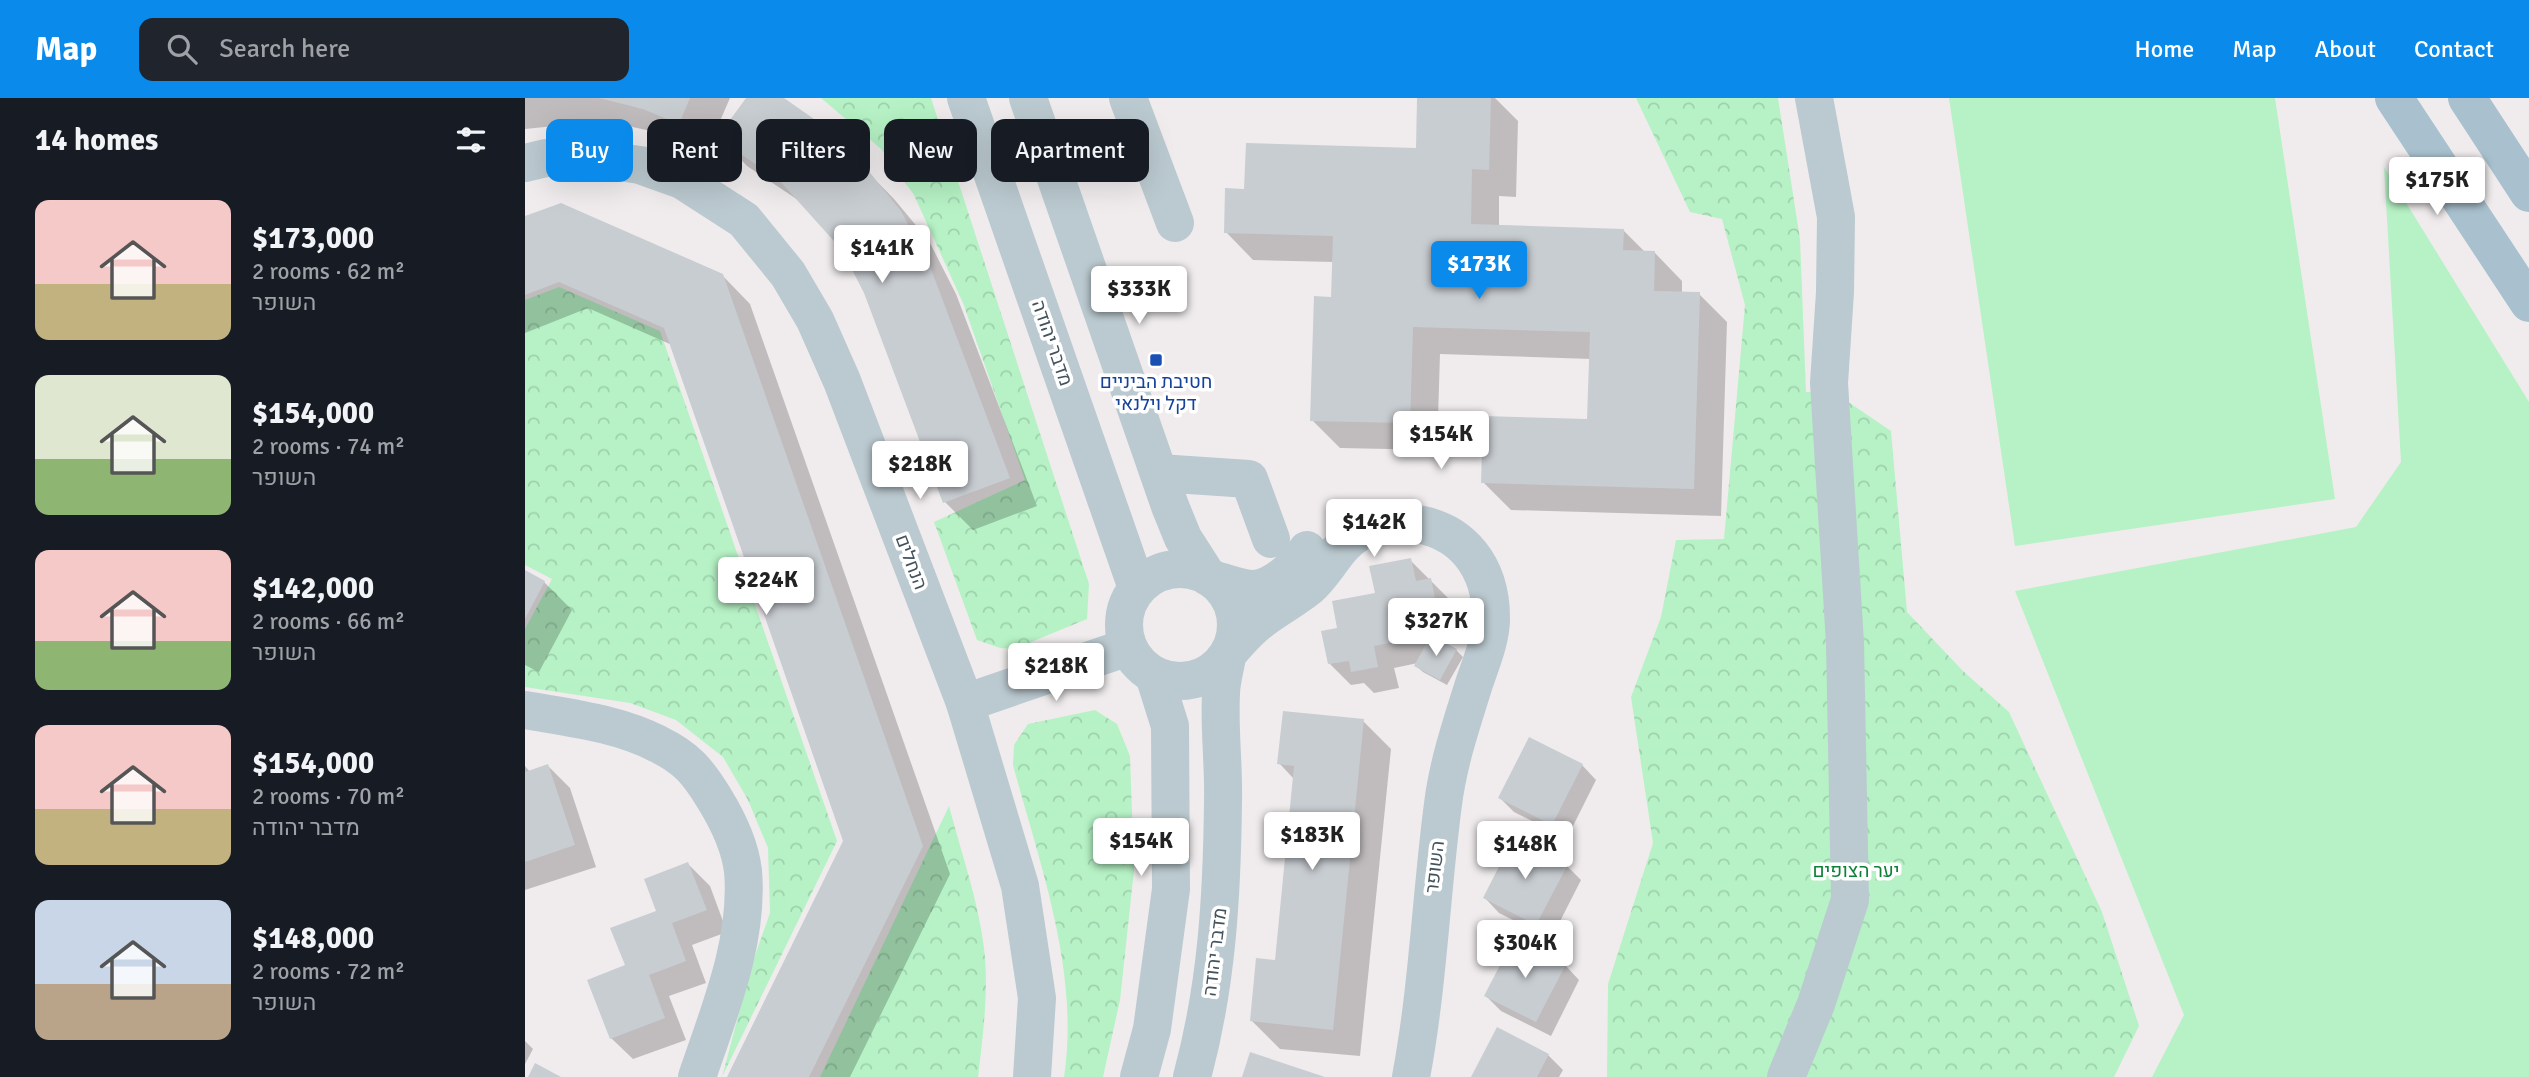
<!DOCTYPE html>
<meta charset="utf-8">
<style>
body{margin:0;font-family:Signika,Heebo,sans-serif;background:#20242c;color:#f1f3f6;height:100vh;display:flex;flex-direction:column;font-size:26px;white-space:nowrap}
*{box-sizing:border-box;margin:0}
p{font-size:23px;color:#9ea1a6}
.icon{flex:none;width:38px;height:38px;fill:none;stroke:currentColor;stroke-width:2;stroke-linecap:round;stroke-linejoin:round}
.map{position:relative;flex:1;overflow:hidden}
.panel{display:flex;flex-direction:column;background:#171b24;width:525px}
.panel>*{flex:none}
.banner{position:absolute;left:21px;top:21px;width:665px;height:63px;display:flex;gap:14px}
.price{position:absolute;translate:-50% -60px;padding:0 16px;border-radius:7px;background:#fff;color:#222;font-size:23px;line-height:46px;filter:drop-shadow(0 2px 4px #0008)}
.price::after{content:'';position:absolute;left:50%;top:42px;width:21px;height:16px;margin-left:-10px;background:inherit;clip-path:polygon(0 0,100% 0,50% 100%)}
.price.current{background:#0a8bec;color:#fff}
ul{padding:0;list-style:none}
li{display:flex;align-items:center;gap:21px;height:175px;padding:0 35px}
li span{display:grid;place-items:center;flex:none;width:196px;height:140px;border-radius:14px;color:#555}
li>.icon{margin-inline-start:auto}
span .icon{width:84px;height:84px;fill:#fffc;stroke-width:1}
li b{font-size:30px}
h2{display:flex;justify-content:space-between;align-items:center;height:84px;padding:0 35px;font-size:30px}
.pill{padding:0 24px;border-radius:14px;background:#171b24;box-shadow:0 7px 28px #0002;font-size:24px;line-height:63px}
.pill.current{background:#0a8bec;color:#fff}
header{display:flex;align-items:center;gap:42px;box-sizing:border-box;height:98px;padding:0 35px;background:#0a8bec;color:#fff}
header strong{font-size:33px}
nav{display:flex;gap:38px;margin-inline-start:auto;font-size:24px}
.search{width:490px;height:63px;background:#20242c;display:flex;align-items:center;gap:18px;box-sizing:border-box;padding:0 24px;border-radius:14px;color:#9ea1a6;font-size:26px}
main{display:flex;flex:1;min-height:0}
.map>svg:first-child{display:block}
.green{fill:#b6f2c5}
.forest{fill:url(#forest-crowns)}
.shadow{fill:#0003}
.building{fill:#c8cdd2}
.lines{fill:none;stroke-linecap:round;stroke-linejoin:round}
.minor{stroke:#bbcad0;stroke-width:38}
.major{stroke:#a9c1ce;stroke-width:38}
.transit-dot{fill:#1a4fb4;stroke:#fff;stroke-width:2.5}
.labels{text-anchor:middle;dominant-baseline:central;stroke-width:7;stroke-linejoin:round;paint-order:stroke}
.street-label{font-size:19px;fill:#43535b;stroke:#fff}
.transit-label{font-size:19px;fill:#164399;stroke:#fff}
.park-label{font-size:19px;fill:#0f8239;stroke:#fff}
</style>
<header>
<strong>Map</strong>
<div class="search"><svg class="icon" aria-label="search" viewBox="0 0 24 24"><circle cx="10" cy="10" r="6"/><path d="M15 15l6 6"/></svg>Search here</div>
<nav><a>Home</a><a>Map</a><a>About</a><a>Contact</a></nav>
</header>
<main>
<section class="panel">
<h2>14 homes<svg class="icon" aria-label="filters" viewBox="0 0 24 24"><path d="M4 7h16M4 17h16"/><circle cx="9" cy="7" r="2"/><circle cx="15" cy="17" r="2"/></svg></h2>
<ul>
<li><span style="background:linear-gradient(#f6c9c9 60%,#c2b280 0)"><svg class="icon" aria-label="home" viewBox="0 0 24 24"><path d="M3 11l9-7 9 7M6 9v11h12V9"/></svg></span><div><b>$173,000</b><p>2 rooms · 62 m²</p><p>השופר</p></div></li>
<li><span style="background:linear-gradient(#dfe7d0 60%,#8fb573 0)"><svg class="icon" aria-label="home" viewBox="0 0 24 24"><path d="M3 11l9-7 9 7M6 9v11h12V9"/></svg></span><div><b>$154,000</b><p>2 rooms · 74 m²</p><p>השופר</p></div></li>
<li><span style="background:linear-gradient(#f6c9c9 65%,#8fb573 0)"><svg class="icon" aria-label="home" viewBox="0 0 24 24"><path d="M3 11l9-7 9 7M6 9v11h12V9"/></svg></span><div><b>$142,000</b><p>2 rooms · 66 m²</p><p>השופר</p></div></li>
<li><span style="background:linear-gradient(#f6c9c9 60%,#c2b280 0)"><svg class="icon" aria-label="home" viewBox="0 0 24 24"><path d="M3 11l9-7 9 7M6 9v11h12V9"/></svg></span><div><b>$154,000</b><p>2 rooms · 70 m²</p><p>מדבר יהודה</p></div></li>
<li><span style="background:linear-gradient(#c9d6e8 60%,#b9a48a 0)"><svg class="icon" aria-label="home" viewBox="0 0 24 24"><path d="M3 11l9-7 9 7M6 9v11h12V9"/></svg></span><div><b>$148,000</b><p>2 rooms · 72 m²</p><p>השופר</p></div></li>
</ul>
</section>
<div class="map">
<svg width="2004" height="979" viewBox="0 0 2004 979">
<defs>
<pattern id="forest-crowns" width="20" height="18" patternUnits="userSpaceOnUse" patternTransform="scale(1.75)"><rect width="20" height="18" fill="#b6f2c5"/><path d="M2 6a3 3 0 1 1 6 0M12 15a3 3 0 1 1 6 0" fill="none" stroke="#9ed1ac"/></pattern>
</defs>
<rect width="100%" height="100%" fill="#f0eced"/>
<g class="green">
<polygon points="1424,0 1750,0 1810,401 1490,448"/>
<polygon points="1859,69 2004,304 2004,979 1627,979 1659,917 1490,493 1831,429 1876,364"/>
</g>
<g class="forest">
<polygon points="296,0 406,0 564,486 562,521 489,551 475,550 452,542 409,424 500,382 438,205 389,97 356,51"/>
<polygon points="1111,0 1253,0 1275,141 1281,294 1310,295 1366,333 1382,514 1438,573 1484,614 1577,814 1614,928 1589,979 1082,979 1083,886 1128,745 1106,599 1136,519 1151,442 1199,441 1220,207 1197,121 1165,114"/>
<polygon points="34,189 135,233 312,743 197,979 227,866 245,815 243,750 223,702 198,659 151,622 105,605 0,589 0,531 27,481 0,467 0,202"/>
<path d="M570 612 592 626 605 658 609 772 595 902 578 979H539C555 874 515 767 488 667L489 647 503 626Z"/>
<path d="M424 708C436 754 453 802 459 850 464 892 458 937 453 979H295Z"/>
</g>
<g class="shadow">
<polygon points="0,0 205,0 182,53 148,38 103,28 69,24 0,31"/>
<polygon points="223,0 256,0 327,58 369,101 404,143 431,196 512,408 448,432 420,404 341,195 318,151 276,104 222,68 195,40"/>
<polygon points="894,0 970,0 993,23 991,99 974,98 974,129 1098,132 1121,155 1130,155 1157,183 1157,195 1174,196 1202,224 1196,418 986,412 958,384 1064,323 1066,261 915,256 912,352 815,350 787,322 808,201 809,164 728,162 701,134 721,93 892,52"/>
<polygon points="0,120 197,177 225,206 425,776 325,979 205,979 320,743 147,247 63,210 0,235"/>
<polygon points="885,462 927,504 933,533 900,539 902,549 931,552 938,559 922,587 898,574 891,568 893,565 869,570 874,590 849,595 839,585 826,587 805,566 814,531"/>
<polygon points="0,474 19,484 47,512 14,574 0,567"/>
<polygon points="838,623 866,651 835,958 755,951 727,923 751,864 769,681 754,665"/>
<polygon points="1057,667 1071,682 1042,740 989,714 975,700"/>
<polygon points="0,668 5,674 23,668 45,690 71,769 0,792"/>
<polygon points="163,766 185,788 202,834 167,847 181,885 144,898 161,942 108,961 86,940 102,868"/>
<polygon points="1042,768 1056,782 1026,841 974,815 960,800"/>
<polygon points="1040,867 1054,882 1026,938 976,913 961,898"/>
<polygon points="0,943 8,951 0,966"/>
<polygon points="1023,957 1038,972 1034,979 948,979"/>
</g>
<g class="building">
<polygon points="74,0 165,0 154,26 118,11"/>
<polygon points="221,0 259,0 299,28 342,71 376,113 404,166 485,380 418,405 339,195 317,152 254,82 192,40"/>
<polygon points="892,0 966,0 964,72 947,71 946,126 1099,131 1098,152 1130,153 1129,193 1175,194 1169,391 956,385 958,318 1062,321 1065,234 888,229 885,325 785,323 789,198 806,199 808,138 699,135 700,90 719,91 721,45 891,50"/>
<polygon points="36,105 198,176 398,748 284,979 202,979 318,743 139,230 34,184 0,197 0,118"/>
<polygon points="886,460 891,483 906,480 912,512 879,518 884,541 849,548 853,569 826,574 824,563 803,566 796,533 812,530 807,503 850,495 844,468"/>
<polygon points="0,472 20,483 0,521"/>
<polygon points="906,537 932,551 915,582 889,568"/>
<polygon points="758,613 839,621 808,932 725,923 731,860 750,862 769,668 752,666"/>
<polygon points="1004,639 1058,666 1027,727 973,700"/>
<polygon points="23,666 50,747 0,764 0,674"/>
<polygon points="989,739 1043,766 1011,827 958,800"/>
<polygon points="163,764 182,812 147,825 161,863 124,877 140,920 85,941 62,882 100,867 85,830 131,813 119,781"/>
<polygon points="989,840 1041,866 1011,924 959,898"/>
<polygon points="972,929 1024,956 1012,979 946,979"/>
<polygon points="725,954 800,979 717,979"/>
<polygon points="10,965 36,979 3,979"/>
</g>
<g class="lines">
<g class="minor">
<polyline points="441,0 612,490"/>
<polyline points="503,0 645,408 658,440 683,479"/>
<polyline points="603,0 650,125"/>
<polyline points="0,65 21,60 59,59 115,67 157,82 219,122 263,176 290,222 317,283 440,605 495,788 512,900 507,979"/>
<polyline points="634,375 724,381 746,441"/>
<circle cx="655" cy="527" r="56"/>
<path d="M690 482C702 485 716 491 729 491 749 490 772 468 782 452"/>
<path d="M706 552C713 544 720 536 728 529 744 514 766 504 784 489 802 473 812 448 833 435 849 425 866 423 884 425 938 430 967 470 966 523 965 545 955 567 948 589 936 627 923 666 918 706 906 797 903 889 886 979"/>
<polyline points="440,605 603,549"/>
<path d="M0 612C45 620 92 625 133 646 162 660 173 674 189 700 202 721 215 748 218 773 224 843 194 914 172 979"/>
<polyline points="614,979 627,931 646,791 645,628 629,577"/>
<path d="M667 979C692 887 697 798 698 703 699 668 694 631 696 596 696 584 700 571 702 559"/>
<polyline points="1261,979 1291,906 1325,802 1320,545 1304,285 1310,194 1311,119 1289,0"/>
</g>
<g class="major">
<polyline points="1869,0 2004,205"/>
<polyline points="1942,0 2004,95"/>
</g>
</g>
<rect class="transit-dot" x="624" y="255" width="14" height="14" rx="3.5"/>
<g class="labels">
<g class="street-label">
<text transform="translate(527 245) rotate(71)">מדבר יהודה</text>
<text transform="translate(386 464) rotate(69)">הנחלים</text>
<text transform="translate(910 769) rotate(-83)">השופר</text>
<text transform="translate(690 854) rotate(-83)">מדבר יהודה</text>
</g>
<g class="transit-label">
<text x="631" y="284">חטיבת הביניים<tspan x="631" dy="22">דקל וילנאי</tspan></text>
</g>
<g class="park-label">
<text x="1331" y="773">יער הצופים</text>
</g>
</g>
</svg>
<b class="price" style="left:1912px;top:119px">$175K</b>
<b class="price" style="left:357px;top:187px">$141K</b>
<b class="price current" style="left:954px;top:203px">$173K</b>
<b class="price" style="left:614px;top:228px">$333K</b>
<b class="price" style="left:916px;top:373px">$154K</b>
<b class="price" style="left:395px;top:403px">$218K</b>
<b class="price" style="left:849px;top:461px">$142K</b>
<b class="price" style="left:241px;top:519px">$224K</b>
<b class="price" style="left:911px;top:560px">$327K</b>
<b class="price" style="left:531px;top:605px">$218K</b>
<b class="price" style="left:787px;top:774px">$183K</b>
<b class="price" style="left:616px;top:780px">$154K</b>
<b class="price" style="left:1000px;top:783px">$148K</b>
<b class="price" style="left:1000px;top:882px">$304K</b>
<div class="banner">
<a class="pill current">Buy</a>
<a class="pill">Rent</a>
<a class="pill">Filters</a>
<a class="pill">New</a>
<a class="pill">Apartment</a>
</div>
</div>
</main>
